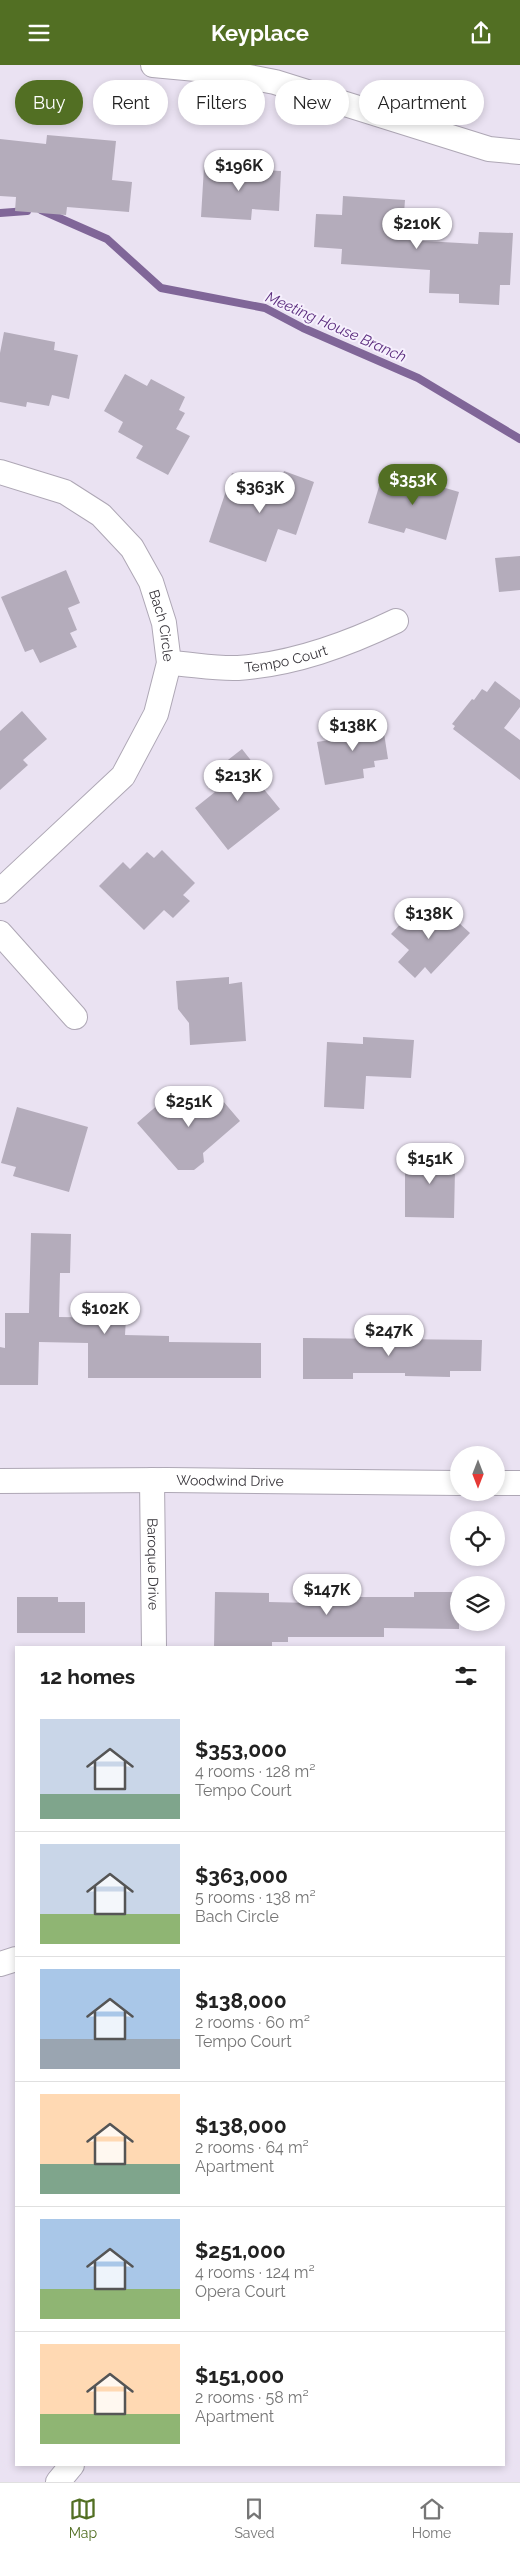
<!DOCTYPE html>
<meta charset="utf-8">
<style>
body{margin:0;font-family:Raleway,sans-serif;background:#f2f2f2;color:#222;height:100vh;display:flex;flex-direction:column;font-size:19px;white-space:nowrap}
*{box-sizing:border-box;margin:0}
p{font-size:16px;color:#767676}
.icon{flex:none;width:28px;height:28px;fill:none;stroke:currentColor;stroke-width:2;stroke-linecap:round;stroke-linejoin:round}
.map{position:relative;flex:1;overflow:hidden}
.drawer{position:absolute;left:15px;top:1581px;width:490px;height:820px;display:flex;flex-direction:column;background:#fff;border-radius:0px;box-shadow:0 2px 8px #0003}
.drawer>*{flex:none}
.guide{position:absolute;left:15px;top:15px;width:490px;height:45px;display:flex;gap:10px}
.needle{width:32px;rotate:180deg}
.buttons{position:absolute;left:450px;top:1381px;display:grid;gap:10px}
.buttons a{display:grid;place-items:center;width:55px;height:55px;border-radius:50%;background:#fff;box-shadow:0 2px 8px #0003;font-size:25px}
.price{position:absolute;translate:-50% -42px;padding:0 11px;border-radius:18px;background:#fff;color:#222;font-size:16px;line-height:32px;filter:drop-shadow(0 1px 2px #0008)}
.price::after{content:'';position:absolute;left:50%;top:30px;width:15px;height:11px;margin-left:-8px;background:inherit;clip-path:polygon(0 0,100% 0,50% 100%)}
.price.on{background:#526f23;color:#fff}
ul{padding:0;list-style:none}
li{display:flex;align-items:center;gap:15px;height:125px;padding:0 25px}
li+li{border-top:1px solid #e0e0e0}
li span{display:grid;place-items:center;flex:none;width:140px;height:100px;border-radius:0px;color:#555}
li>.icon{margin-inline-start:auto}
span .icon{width:60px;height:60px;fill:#fffc;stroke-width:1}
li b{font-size:21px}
h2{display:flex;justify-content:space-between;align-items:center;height:60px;padding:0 25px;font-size:21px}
.tag{padding:0 18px;border-radius:22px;background:#fff;box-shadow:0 2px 8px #0003;font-size:18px;line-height:45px}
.tag.on{background:#526f23;color:#fff}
header{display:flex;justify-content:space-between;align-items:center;height:65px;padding:0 25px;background:#526f23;color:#fff;font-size:22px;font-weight:700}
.menu{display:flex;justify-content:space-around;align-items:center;height:70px;border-top:1px solid #e0e0e0;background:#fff;font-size:14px;color:#767676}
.menu a{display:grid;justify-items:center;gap:2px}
.menu .on{color:#526f23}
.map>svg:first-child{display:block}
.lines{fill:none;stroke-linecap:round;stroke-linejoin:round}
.stream{stroke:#806698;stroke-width:8}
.building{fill:#b4acbb}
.street-casing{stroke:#aea7b5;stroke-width:26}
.street{stroke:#fff;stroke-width:24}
.labels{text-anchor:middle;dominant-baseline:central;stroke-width:4;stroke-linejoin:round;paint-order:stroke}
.street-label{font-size:14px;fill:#37343a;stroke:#f6f0fd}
.water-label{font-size:15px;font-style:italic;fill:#5b2c7e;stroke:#f6f0fd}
</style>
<header><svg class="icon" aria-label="menu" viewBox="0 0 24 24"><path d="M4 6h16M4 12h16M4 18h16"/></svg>Keyplace<svg class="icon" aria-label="share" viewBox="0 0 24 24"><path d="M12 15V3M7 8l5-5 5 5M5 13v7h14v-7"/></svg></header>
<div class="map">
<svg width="520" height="2417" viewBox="0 0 520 2417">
<rect width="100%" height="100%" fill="#eae2f2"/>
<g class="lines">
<g class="stream">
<polyline points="41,145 107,174 161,223 265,243 303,263 418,313 520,374"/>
<polyline points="0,148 27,146"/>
</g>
</g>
<g class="building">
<polygon points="47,70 116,76 112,115 132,117 129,147 67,142 66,150 15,146 16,132 0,131 0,74 46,79"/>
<polygon points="204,102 281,106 279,146 252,144 251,155 201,152"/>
<polygon points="343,131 405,135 403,162 407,162 406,175 478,179 479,167 513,168 510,220 500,220 499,240 459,238 459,229 429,228 430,205 341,199 342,184 314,182 316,149 342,150"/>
<polygon points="4,267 55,277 54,285 78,290 69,334 52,330 49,341 27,337 26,342 0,337 0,288"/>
<polygon points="125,309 147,321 151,314 185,332 179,345 185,348 176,364 190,371 168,410 136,393 143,381 118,367 123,357 104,346"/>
<polygon points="384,405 459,427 446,475 406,463 404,468 368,458"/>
<polygon points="284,406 314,417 296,470 278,464 266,497 209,477 232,408 278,424"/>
<polygon points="520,491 520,525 499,527 495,493"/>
<polygon points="66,505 80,538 68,543 77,565 70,568 77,582 40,598 33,584 25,587 1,532"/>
<polygon points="495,616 520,635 520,642 504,663 520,675 520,715 453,664 455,661 452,659 472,634 474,635 482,624 487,627"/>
<polygon points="22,646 47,674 23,695 28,700 0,725 0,666"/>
<polygon points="382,655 388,694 374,696 375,702 363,704 364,713 325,720 317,677 335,674 335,668 350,666 349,660"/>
<polygon points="242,684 264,712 258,717 280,744 228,785 195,743 230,715 219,702"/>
<polygon points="162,785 195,818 183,830 190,836 173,853 164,845 144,865 99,821 123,797 130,804 147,787 154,793"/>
<polygon points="437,838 470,868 431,909 425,902 415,913 398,897 409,885 391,869 410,849 419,857"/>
<polygon points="229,912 229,919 242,917 246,976 190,980 189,958 178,944 176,916"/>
<polygon points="363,972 414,975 411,1013 366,1011 364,1044 324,1042 327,977 363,979"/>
<polygon points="211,1022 240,1056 203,1088 204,1097 194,1105 178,1105 137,1058 160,1038 167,1046 193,1024 200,1031"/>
<polygon points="17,1042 88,1062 69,1127 13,1111 16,1102 1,1098"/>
<polygon points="411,1083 447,1084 447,1105 455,1105 454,1153 405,1152 405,1104 411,1104"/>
<polygon points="31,1168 71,1169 70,1208 60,1208 59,1252 126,1253 125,1270 169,1271 169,1277 261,1278 261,1313 88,1313 88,1278 39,1277 38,1320 0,1320 0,1282 5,1283 5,1248 29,1248"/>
<polygon points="303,1273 482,1275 481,1306 450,1306 450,1312 405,1311 405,1308 353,1308 353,1314 303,1314"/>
<polygon points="215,1527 269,1528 269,1537 311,1538 311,1527 358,1527 358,1532 414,1532 414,1527 459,1527 459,1564 384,1563 384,1572 288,1572 288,1577 272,1577 272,1582 214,1582"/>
<polygon points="17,1532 58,1532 58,1537 85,1537 85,1568 17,1568"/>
</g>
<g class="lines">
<defs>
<g id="street">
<polyline points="153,0 218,6 275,17 489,84 520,87"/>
<path id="s1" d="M0 407 65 427 101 450 132 483 151 517 164 558 169 598 156 649 123 711 0 826"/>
<path id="s2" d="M169 598C191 599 215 604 238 603 294 599 346 580 396 556"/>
<polyline points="0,868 75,952"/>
<path id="s3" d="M152 1415 154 1582"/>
<path id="s4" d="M0 1416 167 1415 459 1418"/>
<polyline points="496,1418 520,1418"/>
<polyline points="0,1899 16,1894"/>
<polyline points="58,2417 72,2400"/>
</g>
</defs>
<use href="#street" class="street-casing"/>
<use href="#street" class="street"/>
</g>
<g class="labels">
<g class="street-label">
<text stroke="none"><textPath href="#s1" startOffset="240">Bach Circle</textPath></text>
<text stroke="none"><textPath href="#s2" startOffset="118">Tempo Court</textPath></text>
<text stroke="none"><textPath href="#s4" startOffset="230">Woodwind Drive</textPath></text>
<text stroke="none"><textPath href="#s3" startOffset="84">Baroque Drive</textPath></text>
</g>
<g class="water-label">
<text transform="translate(336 262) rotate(24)">Meeting House Branch</text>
</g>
</g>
</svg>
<div class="buttons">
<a><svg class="needle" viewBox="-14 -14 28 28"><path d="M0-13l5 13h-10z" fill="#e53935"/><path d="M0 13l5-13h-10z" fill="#767676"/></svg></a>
<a><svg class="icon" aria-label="locate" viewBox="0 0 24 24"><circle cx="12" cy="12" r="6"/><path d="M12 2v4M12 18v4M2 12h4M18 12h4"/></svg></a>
<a><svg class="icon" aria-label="layers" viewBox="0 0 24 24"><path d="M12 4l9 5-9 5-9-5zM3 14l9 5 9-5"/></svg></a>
</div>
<b class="price" style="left:239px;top:127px">$196K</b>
<b class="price" style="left:417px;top:185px">$210K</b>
<b class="price on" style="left:413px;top:441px">$353K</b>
<b class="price" style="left:260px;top:449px">$363K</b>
<b class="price" style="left:353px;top:687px">$138K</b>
<b class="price" style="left:238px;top:737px">$213K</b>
<b class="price" style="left:429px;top:875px">$138K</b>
<b class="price" style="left:189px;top:1063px">$251K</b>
<b class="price" style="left:430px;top:1120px">$151K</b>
<b class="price" style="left:105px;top:1270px">$102K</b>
<b class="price" style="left:389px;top:1292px">$247K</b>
<b class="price" style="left:327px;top:1551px">$147K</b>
<div class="guide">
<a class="tag on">Buy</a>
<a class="tag">Rent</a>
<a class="tag">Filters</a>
<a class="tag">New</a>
<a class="tag">Apartment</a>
</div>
<section class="drawer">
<h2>12 homes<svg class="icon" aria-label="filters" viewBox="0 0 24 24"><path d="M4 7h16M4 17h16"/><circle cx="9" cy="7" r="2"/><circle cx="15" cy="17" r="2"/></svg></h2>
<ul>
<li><span style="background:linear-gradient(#c9d6e8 75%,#7fa58c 0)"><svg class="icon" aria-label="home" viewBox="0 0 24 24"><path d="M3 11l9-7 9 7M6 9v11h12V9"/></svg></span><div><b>$353,000</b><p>4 rooms · 128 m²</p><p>Tempo Court</p></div></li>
<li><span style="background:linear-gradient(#c9d6e8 70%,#8fb573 0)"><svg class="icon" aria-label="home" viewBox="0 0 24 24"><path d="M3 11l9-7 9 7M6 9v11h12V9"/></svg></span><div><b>$363,000</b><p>5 rooms · 138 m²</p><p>Bach Circle</p></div></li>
<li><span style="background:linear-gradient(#a9c7e8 70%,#9aa5b1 0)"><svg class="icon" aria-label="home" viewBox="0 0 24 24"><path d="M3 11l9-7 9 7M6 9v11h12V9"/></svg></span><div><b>$138,000</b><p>2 rooms · 60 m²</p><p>Tempo Court</p></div></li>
<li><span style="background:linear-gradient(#ffd9b3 70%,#7fa58c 0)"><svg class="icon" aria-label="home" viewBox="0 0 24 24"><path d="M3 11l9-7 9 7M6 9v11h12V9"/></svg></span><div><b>$138,000</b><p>2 rooms · 64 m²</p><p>Apartment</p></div></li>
<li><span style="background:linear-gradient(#a9c7e8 70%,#8fb573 0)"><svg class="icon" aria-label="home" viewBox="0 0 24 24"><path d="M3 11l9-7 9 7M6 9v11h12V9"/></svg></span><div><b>$251,000</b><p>4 rooms · 124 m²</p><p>Opera Court</p></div></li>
<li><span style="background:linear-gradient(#ffd9b3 70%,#8fb573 0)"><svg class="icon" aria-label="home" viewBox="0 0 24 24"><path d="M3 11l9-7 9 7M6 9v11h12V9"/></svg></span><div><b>$151,000</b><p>2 rooms · 58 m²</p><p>Apartment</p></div></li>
</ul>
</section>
</div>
<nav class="menu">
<a class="on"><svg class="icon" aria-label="map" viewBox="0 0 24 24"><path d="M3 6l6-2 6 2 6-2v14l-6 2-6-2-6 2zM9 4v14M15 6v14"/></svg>Map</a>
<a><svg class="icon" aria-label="saved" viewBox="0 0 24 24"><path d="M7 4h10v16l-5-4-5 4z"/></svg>Saved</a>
<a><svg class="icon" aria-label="home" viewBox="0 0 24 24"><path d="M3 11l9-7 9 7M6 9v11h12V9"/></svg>Home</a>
</nav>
